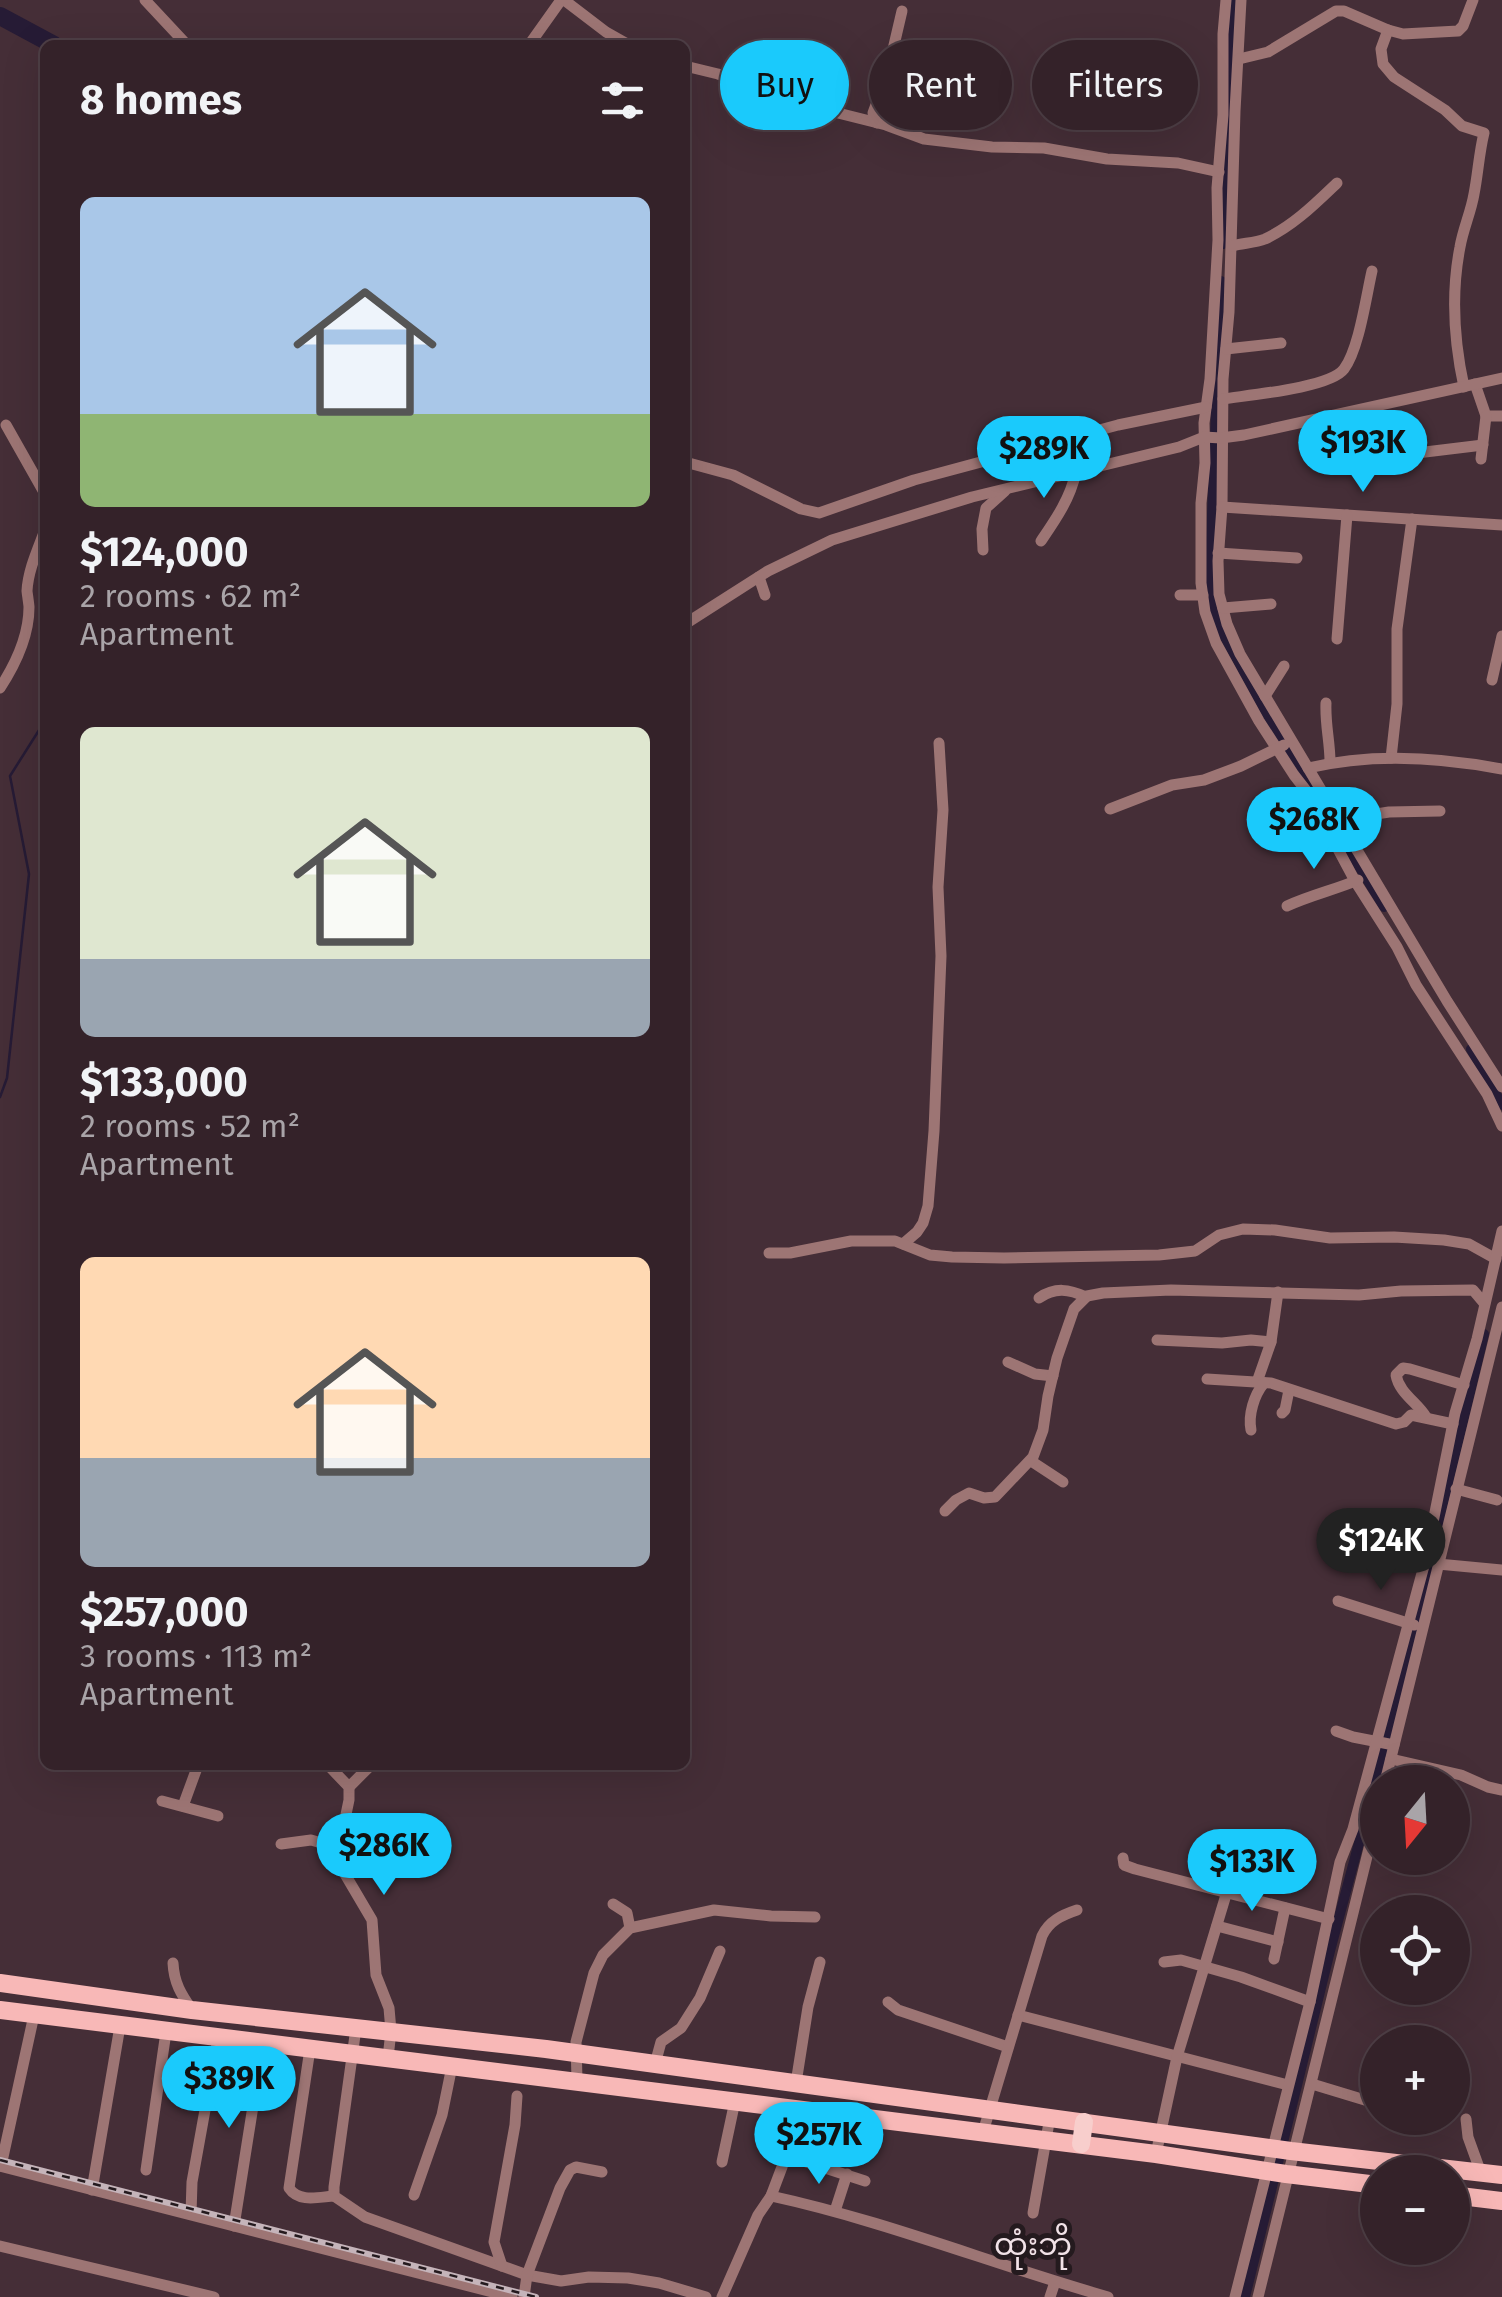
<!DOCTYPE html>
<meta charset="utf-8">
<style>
body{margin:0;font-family:"Fira Sans","Noto Sans Myanmar",sans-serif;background:#3c2a31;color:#f1f3f6;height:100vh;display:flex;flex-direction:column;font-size:38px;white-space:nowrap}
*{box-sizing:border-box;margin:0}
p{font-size:32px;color:#a9a4a8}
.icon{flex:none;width:55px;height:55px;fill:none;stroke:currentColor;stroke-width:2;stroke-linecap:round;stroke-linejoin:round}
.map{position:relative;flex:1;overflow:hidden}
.details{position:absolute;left:40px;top:40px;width:650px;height:1730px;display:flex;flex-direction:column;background:#342229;border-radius:15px;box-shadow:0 10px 40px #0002,0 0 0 2px #4e3f46}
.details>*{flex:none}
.banner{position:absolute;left:720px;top:40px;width:630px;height:90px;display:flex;gap:20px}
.needle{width:65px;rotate:198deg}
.tools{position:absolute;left:1360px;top:1765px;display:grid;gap:20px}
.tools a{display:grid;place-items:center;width:110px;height:110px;border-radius:50%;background:#342229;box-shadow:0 10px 40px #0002,0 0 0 2px #4e3f46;font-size:50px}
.price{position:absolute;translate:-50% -85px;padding:0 22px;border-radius:35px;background:#1acafc;color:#111;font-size:32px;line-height:65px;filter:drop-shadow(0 2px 5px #0008)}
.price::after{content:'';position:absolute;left:50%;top:60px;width:30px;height:22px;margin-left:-15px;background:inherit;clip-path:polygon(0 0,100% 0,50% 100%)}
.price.selected{background:#222;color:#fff}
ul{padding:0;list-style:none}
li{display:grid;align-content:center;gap:20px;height:530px;padding:0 40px}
li span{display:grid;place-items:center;height:310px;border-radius:15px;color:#555}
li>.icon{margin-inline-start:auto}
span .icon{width:180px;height:180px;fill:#fffc;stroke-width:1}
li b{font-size:42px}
h2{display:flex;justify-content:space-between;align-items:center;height:120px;padding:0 40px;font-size:42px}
.tag{padding:0 35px;border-radius:45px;background:#342229;box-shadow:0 10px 40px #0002,0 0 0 2px #4e3f46;font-size:35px;line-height:90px}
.tag.selected{background:#1acafc;color:#111}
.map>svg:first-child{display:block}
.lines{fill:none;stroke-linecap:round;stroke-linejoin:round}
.stream{stroke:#261b35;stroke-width:2.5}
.canal{stroke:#261b35;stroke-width:10}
.river{stroke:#261b35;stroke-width:18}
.minor{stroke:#9d7574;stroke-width:11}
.primary{stroke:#f8b8b7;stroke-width:18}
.trunk{stroke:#f8cecc;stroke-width:18}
.rail-casing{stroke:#c5b4ba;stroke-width:6}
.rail{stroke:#241a1e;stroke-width:2.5;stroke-dasharray:8;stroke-linecap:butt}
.labels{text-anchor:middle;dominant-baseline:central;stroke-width:10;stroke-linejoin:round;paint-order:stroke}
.quarter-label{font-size:30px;fill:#f1e2e7;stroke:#241a1e}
</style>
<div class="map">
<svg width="1502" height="2297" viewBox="0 0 1502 2297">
<rect width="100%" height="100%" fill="#452e37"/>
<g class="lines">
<polyline class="stream" points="0,1097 7,1078 29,874 10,776 41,727 45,724"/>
<g class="canal">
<polyline points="1223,244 1233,0"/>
<polyline points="1221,281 1209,593 1216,621 1279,736 1384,907"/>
<polyline points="1471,1049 1502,1105"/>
<polyline points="1245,2297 1330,1951 1382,1757 1484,1334"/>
</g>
<polyline class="river" points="0,16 54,45"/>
<g class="minor">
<polyline points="145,0 187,45"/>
<polyline points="564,0 606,32 629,45"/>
<polyline points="1226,0 1223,34 1223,115 1217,188 1218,240 1210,379 1204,423 1205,463 1201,503 1201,583 1205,612 1216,643 1259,721 1294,775 1308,793 1355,881 1397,947 1416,985 1487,1094 1502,1126"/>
<polyline points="1241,0 1235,111 1229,312 1223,379 1222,507 1218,561 1219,594 1227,624 1240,654 1447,1001 1502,1087"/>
<path d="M1388 30 1381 49 1383 64 1394 77 1445 110 1462 126 1484 133C1479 153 1478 174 1474 194 1471 212 1463 229 1460 247 1451 293 1454 341 1464 387"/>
<polyline points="529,45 561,0"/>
<polyline points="1239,59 1268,52 1336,11 1344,11 1388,30 1403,34 1458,31 1463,26 1473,0"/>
<polyline points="685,66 718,74 806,105 886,125 924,139 992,147 1044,148 1107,159 1178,163 1219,172"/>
<polyline points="877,123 873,113 887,75 902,11"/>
<path d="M1232 246C1243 243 1255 243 1265 239 1293 226 1315 204 1337 183"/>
<polyline points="1226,349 1281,343"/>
<polyline points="1475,384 1486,416 1502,416"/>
<path d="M1223 399C1248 395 1330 388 1344 369 1359 349 1366 297 1372 271"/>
<polyline points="6,425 45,494"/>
<polyline points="1481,459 1486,416"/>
<polyline points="1359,460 1483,445"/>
<polyline points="685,462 733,475 801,509 819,513 914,480 1118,425 1206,407"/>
<polyline points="1222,507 1502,525"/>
<path d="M1041 541C1056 519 1070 499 1076 472"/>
<polyline points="983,550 982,529 986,508 1005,491"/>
<polyline points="1218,553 1297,558"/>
<polyline points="759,577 765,595"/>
<polyline points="1180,595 1203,595"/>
<polyline points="1223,608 1271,604"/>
<polyline points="685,624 768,571 832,540 972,497 1179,447 1204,437 1221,438 1244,435 1502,378"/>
<polyline points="1337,639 1347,515"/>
<polyline points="1492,680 1502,636"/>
<path d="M0 688C15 665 29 635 29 607 29 605 27 592 27 591 28 570 38 549 45 530"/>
<polyline points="1265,696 1284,666"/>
<path d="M1326 703C1325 724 1330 742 1330 762"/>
<polyline points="1391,758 1397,704 1397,629 1412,519"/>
<path d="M1308 768C1370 753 1439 757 1502 769"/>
<polyline points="1110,809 1172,785 1204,780 1241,766 1284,745"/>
<polyline points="1338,820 1389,812 1440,811"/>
<path d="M1287 906C1311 895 1334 890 1358 880"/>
<polyline points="903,1244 917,1232 923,1223 928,1206 934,1131 941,956 938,887 943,810 939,743"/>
<polyline points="769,1253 790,1253 851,1241 895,1241 930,1255 952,1257 1004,1258 1159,1255 1195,1251 1219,1235 1243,1229 1275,1230 1330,1238 1394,1237 1444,1240 1469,1244 1496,1259"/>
<path d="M1039 1298C1055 1287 1069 1289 1086 1297"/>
<polyline points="1157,1340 1222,1343 1251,1340 1271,1342"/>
<polyline points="1008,1362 1035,1374 1053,1376"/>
<polyline points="1207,1379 1271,1383 1396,1424 1404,1422 1411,1415 1453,1424"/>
<polyline points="1257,1382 1271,1342 1278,1292"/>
<polyline points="1282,1413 1285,1410 1289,1390"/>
<path d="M1426 1417C1418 1403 1399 1393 1396 1375L1403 1368 1410 1369 1464 1385"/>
<path d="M1251 1430C1248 1415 1254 1395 1264 1383"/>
<polyline points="1031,1461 1063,1482"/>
<polyline points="1456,1489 1497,1500"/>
<polyline points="945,1511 956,1500 969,1493 984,1498 995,1497 1033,1457 1043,1430 1048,1396 1057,1358 1074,1309 1087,1296 1103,1293 1171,1290 1359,1295 1401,1291 1473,1290 1484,1303"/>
<polyline points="1438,1564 1502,1570"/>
<polyline points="1338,1601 1414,1625"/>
<polyline points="1336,1731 1353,1737 1394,1745"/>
<polyline points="1391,1759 1461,1775 1488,1787 1502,1790"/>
<polyline points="328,1765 349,1787 349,1800 339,1848 339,1864 372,1920 376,1975 389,2008 391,2031 388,2058"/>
<polyline points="1385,1782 1502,1307"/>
<polyline points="349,1787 371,1765"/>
<polyline points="162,1801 218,1816"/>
<polyline points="183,1806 198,1765"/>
<polyline points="281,1844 311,1840 339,1848"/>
<polyline points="1123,1858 1124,1865 1135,1869 1329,1919"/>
<polyline points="613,1904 627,1913 630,1928"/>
<polyline points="1217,1926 1278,1942"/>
<polyline points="1274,1959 1285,1908"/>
<polyline points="1164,1962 1181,1960 1241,1977 1310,2002"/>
<path d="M173 1963C174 1983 181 1994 192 2010"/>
<polyline points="888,2002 898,2010 1008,2047"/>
<polyline points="1018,2015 1288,2085"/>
<polyline points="356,2028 334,2187 334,2196 365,2217 527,2275 561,2281 589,2277 628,2278 659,2283 706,2297"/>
<path d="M310 2049 289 2188C299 2203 319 2197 334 2196"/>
<polyline points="655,2064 661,2042 681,2028 700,1998 720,1951"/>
<polyline points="577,2080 576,2042 594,1973 603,1955 630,1928 714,1910 771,1916 815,1917"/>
<polyline points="796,2083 808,2007 820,1962"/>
<polyline points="1312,2084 1378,2104"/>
<polyline points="1466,2119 1468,2137 1481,2173"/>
<path d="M983 2132 1042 1936C1049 1921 1062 1915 1077 1910"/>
<polyline points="1156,2154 1177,2057 1235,1865"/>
<polyline points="785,2155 865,2181"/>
<polyline points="722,2162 735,2101"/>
<polyline points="0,2166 512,2297"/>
<polyline points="1,2166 34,2015"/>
<polyline points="146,2170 166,2032"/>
<polyline points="92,2190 120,2026"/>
<polyline points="414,2195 442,2115 452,2066"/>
<path d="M771 2196C886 2221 995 2265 1108 2297"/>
<polyline points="835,2211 847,2174"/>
<polyline points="1033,2213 1050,2117"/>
<polyline points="191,2214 192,2182 218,2038"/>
<polyline points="234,2226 263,2043"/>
<polyline points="0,2246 214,2297"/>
<polyline points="502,2266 494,2242 515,2125 517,2096"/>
<polyline points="524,2297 527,2275 560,2188 570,2170 576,2167 602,2172"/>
<polyline points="722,2297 758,2215 771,2196 782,2167 797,2109"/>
<polyline points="1050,2297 1055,2282"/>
<polyline points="1235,2297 1310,2002 1340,1862 1353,1829 1425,1562 1455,1413 1477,1339 1502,1231"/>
<polyline points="1258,2297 1378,1812"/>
</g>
<g class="primary">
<polyline points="0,1983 192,2010 546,2049 1291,2151 1502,2175"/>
<polyline points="0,2010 1156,2154 1286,2174 1378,2185"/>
<polyline points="1452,2195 1502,2201"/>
</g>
<g class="trunk">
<polyline points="1081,2144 1084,2122"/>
<polyline points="1430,2172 1431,2167"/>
</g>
<defs>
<polyline id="rail" points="0,2160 536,2297"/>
</defs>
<use href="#rail" class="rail-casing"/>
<use href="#rail" class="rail"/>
</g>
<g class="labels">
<g class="quarter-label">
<text x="1033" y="2245">ထုံးဘို</text>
</g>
</g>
</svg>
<div class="tools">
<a><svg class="needle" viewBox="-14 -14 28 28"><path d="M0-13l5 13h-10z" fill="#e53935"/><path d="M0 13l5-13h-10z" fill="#a9a4a8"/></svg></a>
<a><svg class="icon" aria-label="locate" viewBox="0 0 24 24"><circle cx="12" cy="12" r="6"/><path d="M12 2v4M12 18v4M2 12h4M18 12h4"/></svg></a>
<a>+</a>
<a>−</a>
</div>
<b class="price" style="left:1363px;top:495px">$193K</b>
<b class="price" style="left:1044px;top:501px">$289K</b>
<b class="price" style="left:1314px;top:872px">$268K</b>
<b class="price selected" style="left:1381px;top:1593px">$124K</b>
<b class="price" style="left:384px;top:1898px">$286K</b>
<b class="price" style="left:1252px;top:1914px">$133K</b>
<b class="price" style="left:229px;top:2131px">$389K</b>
<b class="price" style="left:819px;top:2187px">$257K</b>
<div class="banner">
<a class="tag selected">Buy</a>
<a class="tag">Rent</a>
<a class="tag">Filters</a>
</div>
<section class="details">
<h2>8 homes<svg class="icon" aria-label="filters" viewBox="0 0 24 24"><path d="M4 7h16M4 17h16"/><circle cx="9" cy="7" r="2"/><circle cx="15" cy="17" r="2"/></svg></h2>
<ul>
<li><span style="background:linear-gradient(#a9c7e8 70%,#8fb573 0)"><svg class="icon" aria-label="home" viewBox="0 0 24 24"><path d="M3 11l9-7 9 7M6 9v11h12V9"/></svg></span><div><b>$124,000</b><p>2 rooms · 62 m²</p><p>Apartment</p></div></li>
<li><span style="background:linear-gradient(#dfe7d0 75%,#9aa5b1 0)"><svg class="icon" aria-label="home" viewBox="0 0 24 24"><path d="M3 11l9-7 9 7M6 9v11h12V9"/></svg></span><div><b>$133,000</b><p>2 rooms · 52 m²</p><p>Apartment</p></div></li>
<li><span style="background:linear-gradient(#ffd9b3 65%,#9aa5b1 0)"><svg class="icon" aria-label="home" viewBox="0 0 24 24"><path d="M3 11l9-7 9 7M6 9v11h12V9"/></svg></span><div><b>$257,000</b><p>3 rooms · 113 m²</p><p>Apartment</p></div></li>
</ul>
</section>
</div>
